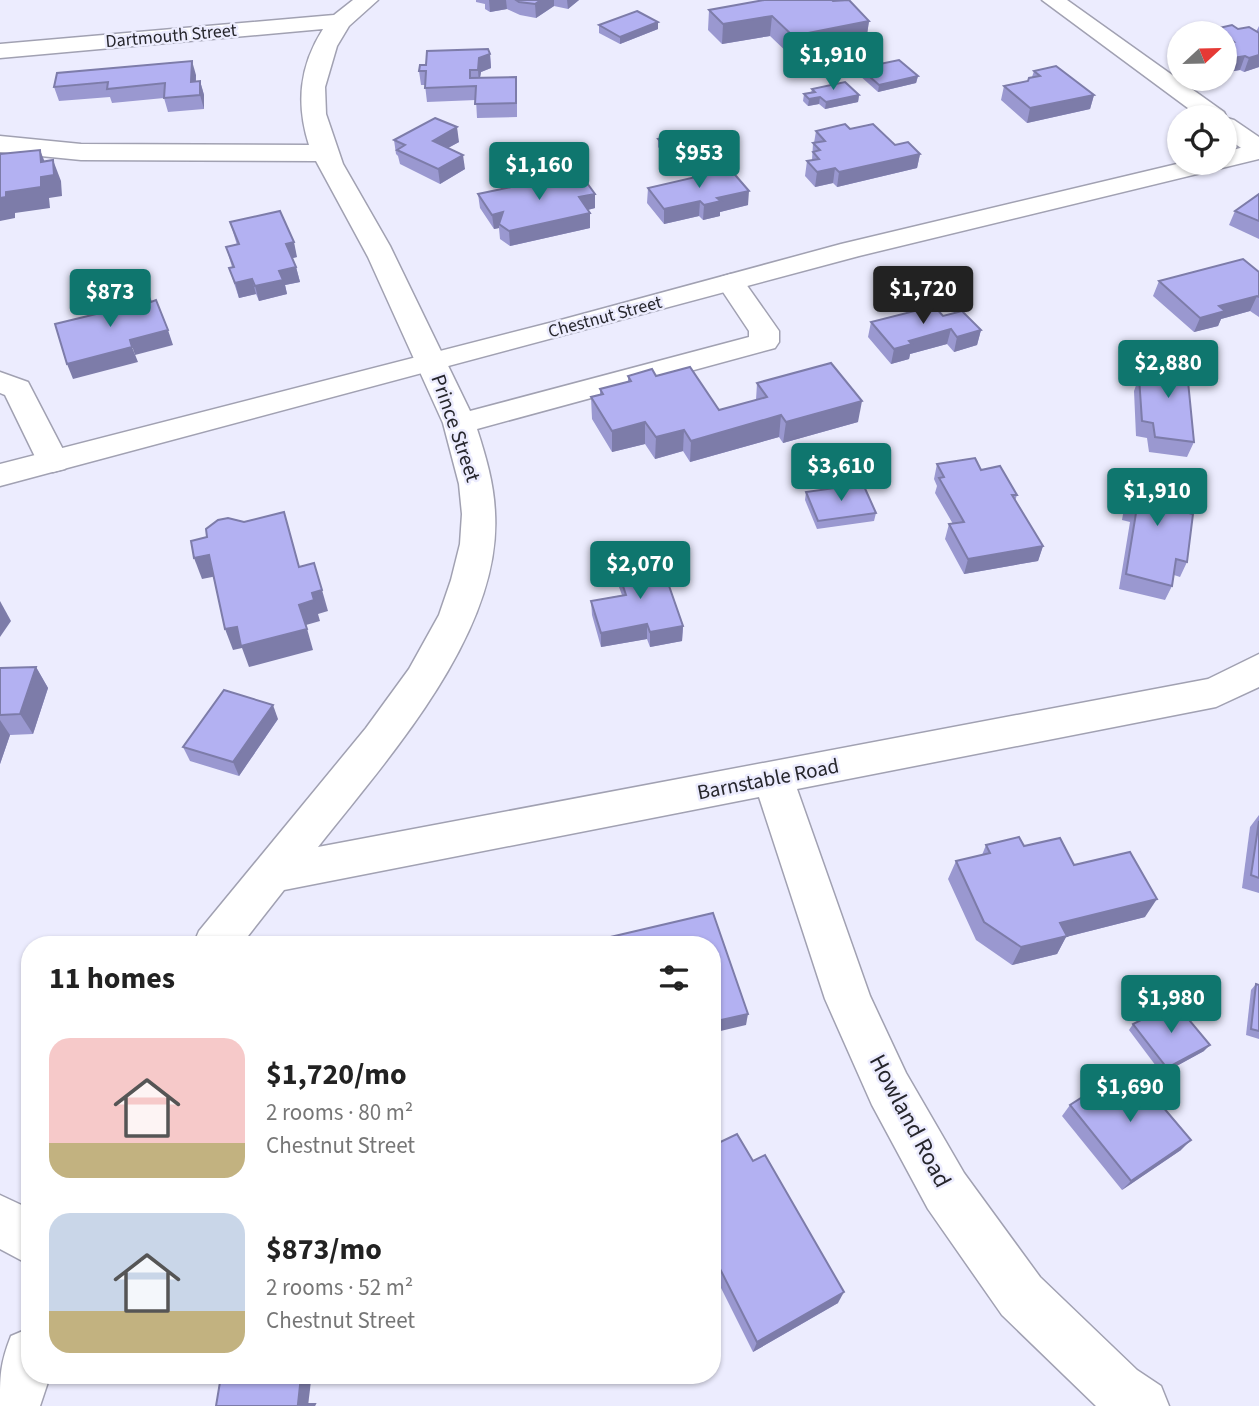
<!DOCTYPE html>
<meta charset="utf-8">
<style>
body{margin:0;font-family:"Source Sans 3",sans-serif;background:#f2f2f2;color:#222;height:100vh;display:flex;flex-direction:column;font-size:26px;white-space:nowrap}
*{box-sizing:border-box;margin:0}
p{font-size:23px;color:#767676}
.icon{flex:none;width:38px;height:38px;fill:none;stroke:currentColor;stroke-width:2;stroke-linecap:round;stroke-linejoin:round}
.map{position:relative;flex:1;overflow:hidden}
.drawer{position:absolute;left:21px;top:936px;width:700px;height:448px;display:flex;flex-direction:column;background:#fff;border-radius:28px;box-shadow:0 2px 5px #0004}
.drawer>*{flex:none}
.needle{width:46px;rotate:68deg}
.tools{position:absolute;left:1167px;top:21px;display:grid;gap:14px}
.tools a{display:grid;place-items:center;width:70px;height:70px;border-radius:50%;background:#fff;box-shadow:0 2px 5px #0004;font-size:35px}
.price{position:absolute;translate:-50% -60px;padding:0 16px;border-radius:7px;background:#0f766e;color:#fff;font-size:23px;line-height:46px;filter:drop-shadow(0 2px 4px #0008)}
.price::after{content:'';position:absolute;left:50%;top:42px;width:21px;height:16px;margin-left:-10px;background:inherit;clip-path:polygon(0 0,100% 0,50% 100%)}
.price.selected{background:#222;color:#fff}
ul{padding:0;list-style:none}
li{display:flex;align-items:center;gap:21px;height:175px;padding:0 28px}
li span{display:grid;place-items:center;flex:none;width:196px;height:140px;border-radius:21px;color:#555}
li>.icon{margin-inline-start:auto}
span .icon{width:84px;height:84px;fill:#fffc;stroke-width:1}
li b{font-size:30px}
h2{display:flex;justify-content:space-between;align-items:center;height:84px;padding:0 28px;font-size:30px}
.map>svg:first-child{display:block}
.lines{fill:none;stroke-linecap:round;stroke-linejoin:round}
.minor-casing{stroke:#a1a1b2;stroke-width:3}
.major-casing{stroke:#a1a1b2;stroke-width:3}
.minor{fill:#fff;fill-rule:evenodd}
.major{fill:#fff;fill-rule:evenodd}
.wall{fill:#9a98d0}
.shaded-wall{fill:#7d7ca9}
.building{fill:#b3b1f2;stroke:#7d7ca9;stroke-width:2}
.labels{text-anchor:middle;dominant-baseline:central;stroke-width:5;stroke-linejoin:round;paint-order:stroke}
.far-street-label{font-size:18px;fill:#26262c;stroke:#ececfe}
.street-label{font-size:21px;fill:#26262c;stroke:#ececfe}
.near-street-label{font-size:24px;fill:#26262c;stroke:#ececfe}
</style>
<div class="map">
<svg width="1259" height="1406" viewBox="0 0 1259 1406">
<rect width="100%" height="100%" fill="#ececfe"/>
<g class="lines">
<defs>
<g id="minor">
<path d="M353 0H378L349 26 337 46 325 87 326 114 343 164 390 246 470 411 749 337V331L717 283 721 277 731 274 741 277 779 331V342L775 348 477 429C486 457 494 484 495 513 502 633 388 758 318 847L1208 679 1259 654V687L1216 707 797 789 870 996 906 1073 964 1173 1040 1277 1137 1370 1161 1386 1169 1406H1096L1002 1315 928 1209 872 1105 825 999 759 797 284 890 241 945H193L199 931 366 728 409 669 439 615 451 580 460 544 462 514 459 484 443 423 368 257 316 161 81 160 0 152V136L81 144 309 145C296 104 299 67 323 29L0 58V44L334 15Z"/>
<polygon points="1042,0 1067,0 1224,112 1227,118 1234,120 1259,137 1259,157 1250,154 1225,137 1225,117 1200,117"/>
<polygon points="0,372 28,382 69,461 65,469 53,472 41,469 5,395 0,393"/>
<polygon points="0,1195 30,1209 30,1265 0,1249"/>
<path d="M30 1328V1376H50L40 1406H0C0 1376 0 1364 11 1336Z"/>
</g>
<polygon id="major" points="1259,143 1259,159 859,256 0,486 0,464 557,321 841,244 1181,163 1225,163 1225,152"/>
</defs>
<use href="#minor" class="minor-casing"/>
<use href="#major" class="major-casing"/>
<use href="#minor" class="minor"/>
<use href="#major" class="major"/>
</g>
<g class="wall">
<polygon points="476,0 579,0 568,9 554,6 536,18 520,15 507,9 490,12 485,9 485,4 476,2"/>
<polygon points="709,10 869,21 866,41 791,56 770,36 722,44 708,30"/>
<polygon points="599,25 658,29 620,44 599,33"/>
<polygon points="1259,26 1259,67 1244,72 1240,70 1228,72 1225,71 1225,33 1213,33 1215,29 1238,29 1256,32"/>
<polygon points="490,54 491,68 481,72 480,77 517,91 517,117 477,118 476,100 427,102 425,85 421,85 419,71"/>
<polygon points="860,68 918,76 916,83 878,92 859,75"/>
<polygon points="1034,71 1094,95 1090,109 1027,123 1001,100 1004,86 1028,81 1032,77"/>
<polygon points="196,75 196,82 200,81 204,95 204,109 168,112 164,98 112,103 110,97 59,101 54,87"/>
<polygon points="812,89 859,95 858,102 825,109 819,104 808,106 803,101 804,94 811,93"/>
<polygon points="850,129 920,154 917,168 837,187 833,183 815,187 805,176 807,161 812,160 813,143 814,143 816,131"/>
<polygon points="658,139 711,146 710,153 671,163 658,147"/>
<polygon points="394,140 459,142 448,148 465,169 440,184 400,164 398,156 396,154"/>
<polygon points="554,177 595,208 588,210 590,228 510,246 500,239 499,228 494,229 480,208 478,194 543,188 555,186"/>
<polygon points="648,188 748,205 720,212 720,216 703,220 699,216 664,224 647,203"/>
<polygon points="1259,194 1259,239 1229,225 1235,211"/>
<polygon points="230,222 297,257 292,258 296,267 300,282 285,285 287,294 259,301 256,294 239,298 229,268 232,267 226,247 237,245"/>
<polygon points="1259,272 1259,317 1250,311 1221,319 1218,326 1194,332 1153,296 1159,281"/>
<polygon points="943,316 981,330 977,345 954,352 947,344 910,354 909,359 891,364 868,337 871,322"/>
<polygon points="1150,357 1194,442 1187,457 1149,452 1147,438 1136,436 1134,391 1139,377 1145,377 1144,372"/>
<polygon points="628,376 656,376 719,410 756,400 757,383 858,422 783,443 779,437 690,462 683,451 655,459 645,444 612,452 592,419 591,397 600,395 600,389 628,382"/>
<polygon points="937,464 981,470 1017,495 1015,501 1043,546 1038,561 964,574 945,539 949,524 953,524 935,493 937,486 934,479"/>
<polygon points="1134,470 1176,510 1187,562 1180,577 1174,575 1172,586 1165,600 1119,589 1130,522 1122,520 1128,485"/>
<polygon points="806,492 876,513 874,521 817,529 805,500"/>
<polygon points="617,568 683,626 682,641 650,647 647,639 601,647 592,615 591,601 622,595 617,582"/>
<polygon points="36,667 48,688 33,734 10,735 0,764 0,668"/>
<polygon points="278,719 239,776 190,761 183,747"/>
<polygon points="1259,815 1259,893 1242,888 1250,827"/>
<polygon points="986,845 1024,846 1074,865 1145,917 1066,937 1057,954 1012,965 976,940 948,879 956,861 982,855"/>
<polygon points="1256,984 1259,985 1259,1039 1246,1035 1251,990"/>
<polygon points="1133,1024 1204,1051 1162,1074 1129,1030"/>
<polygon points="1070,1105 1181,1150 1122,1190 1062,1116"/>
<polygon points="712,1146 838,1303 753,1352 712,1270"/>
</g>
<g class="shaded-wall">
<polygon points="489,0 506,0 507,9 490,12"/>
<polygon points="541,0 554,0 554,6 536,18 535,4"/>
<polygon points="567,0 579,0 568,9"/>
<polygon points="772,16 770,36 722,44 723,24"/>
<polygon points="869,21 866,41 791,56 793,36"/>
<polygon points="658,22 658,29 620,44 620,37"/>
<polygon points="490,54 491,68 481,72 479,84 478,70 479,58"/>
<polygon points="1259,55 1259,67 1244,72 1249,58"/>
<polygon points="1245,56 1240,70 1228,72 1233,58"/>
<polygon points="192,61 196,75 195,96 191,82"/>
<polygon points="918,76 916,83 878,92 879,85"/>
<polygon points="200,81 204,95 204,109 200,95"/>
<polygon points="859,95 858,102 825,109 826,102"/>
<polygon points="1094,95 1090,109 1027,123 1030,108"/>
<polygon points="820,97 819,104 808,106 809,99"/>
<polygon points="457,127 459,142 435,155 433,141"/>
<polygon points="711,146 710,153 671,163 672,155"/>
<polygon points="40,150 48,170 53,160 61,181 62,196 49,198 50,208 15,213 15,218 0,221 0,198 41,162"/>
<polygon points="920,154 917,168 837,187 839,172"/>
<polygon points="463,155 465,169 440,184 438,169"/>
<polygon points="835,168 833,183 815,187 817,172"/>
<polygon points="749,191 748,205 720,212 720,216 703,220 704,205 717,198"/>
<polygon points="595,194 595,208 579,212 579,197"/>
<polygon points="700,201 699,216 664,224 664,209"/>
<polygon points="503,212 499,224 499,228 494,229 492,215"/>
<polygon points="590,213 590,228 510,246 509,231"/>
<polygon points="294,242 297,257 289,259 286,244"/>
<polygon points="296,267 300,282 285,285 287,294 259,301 255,286 279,271"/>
<polygon points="252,279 256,294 239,298 235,283"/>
<polygon points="1257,296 1250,311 1221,319 1218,326 1194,332 1200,318 1219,306"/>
<polygon points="951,329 947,344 910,354 909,359 891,364 894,349 909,341"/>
<polygon points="168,330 173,345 135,355 130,340"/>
<polygon points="981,330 977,345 954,352 957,337"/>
<polygon points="132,347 138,362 73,379 67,364"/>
<polygon points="862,401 858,422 783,443 786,422"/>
<polygon points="781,415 779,437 690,462 691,441"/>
<polygon points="645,422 645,444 612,452 612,431"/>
<polygon points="684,430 683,451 655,459 656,437"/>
<polygon points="1043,546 1038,561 964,574 968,559"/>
<polygon points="209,555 217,576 202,579 194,558"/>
<polygon points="322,590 328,611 318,614 320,621 306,625 313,650 249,667 242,648 233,650 225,629 299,605 312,593"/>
<polygon points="0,601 11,621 0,637"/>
<polygon points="647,624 647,639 601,647 601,633"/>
<polygon points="683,626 682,641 650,647 650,632"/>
<polygon points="36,667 48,688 33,734 20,714"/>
<polygon points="273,705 278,719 239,776 233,762"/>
<polygon points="0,720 10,735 0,764"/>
<polygon points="1157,899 1145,917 1066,937 1057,954 1012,965 1021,947 1060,923"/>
<polygon points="748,1014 746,1025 712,1033 712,1022"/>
<polygon points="1210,1045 1204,1051 1162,1074 1167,1068"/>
<polygon points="1191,1140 1181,1150 1122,1190 1131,1181"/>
<polygon points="844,1292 838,1303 753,1352 757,1342"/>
<polygon points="301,1376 305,1376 311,1381 308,1406 298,1404"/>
</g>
<g class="building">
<polygon points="516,0 541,0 535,4 519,2"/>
<polygon points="764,0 832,0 833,1 849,0 869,21 793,36 772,16 723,24 709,10"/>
<polygon points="637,11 658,22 620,37 599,25"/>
<polygon points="1232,25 1238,29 1249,27 1259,33 1259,55 1249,58 1245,56 1233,58 1225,53 1225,44 1234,42 1225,35 1225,33 1222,33 1215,29"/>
<polygon points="488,49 490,54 479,58 478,70 470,70 470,78 516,77 516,103 475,104 476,86 425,88 426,71 419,71 420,65 426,65 427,51"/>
<polygon points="899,60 918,76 879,85 860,68"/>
<polygon points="192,61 191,82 200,81 200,95 164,98 165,83 107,89 108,82 54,87 57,73"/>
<polygon points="1056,66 1094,95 1030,108 1004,86 1028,81 1029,78 1040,76 1034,71"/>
<polygon points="845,82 859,95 826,102 820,97 809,99 804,94 815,92 812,89"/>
<polygon points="435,118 457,127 433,141 463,155 438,169 397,150 405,145 394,140"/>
<polygon points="845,124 850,129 873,124 895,145 908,142 920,154 839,172 835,168 817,172 807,161 819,159 813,152 820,150 813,143 825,141 816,131"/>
<polygon points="697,131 711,146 672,155 658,139"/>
<polygon points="40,150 41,162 53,160 54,175 41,177 41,187 6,192 6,197 0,198 0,154"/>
<polygon points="730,169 749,191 717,198 721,201 704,205 700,201 664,209 648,188"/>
<polygon points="579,172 595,194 579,197 590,213 509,231 499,224 503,212 492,215 478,194 539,181 543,188 560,184 554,177"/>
<polygon points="1259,194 1259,221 1235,211"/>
<polygon points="280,211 294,242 286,244 296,267 279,271 283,280 255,286 252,279 235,283 229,268 234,267 226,247 239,244 230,222"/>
<polygon points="1243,259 1259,272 1259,297 1257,296 1219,306 1225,311 1200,318 1159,281"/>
<polygon points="147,292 151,302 156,300 168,330 130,340 132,347 67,364 55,324 125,307 122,299"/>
<polygon points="934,306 943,316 962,311 981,330 957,337 951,329 909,341 912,344 894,349 871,322"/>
<polygon points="1150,357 1186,361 1194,442 1155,437 1153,423 1142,421 1139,377 1152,378"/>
<polygon points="831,363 862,401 786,422 781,415 691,441 684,430 656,437 645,422 612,431 591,397 603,394 600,389 631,381 628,376 652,369 656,376 690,367 719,410 767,397 757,383"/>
<polygon points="975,458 981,470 1000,466 1017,495 1012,495 1043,546 968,559 949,524 964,522 939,478 944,477 937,464"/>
<polygon points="1134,470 1180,480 1176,510 1193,514 1187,562 1176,559 1172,586 1126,574 1137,507 1128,505"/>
<polygon points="863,484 876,513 818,521 806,492"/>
<polygon points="284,512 299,567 314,563 322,590 312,593 314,600 299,605 307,629 241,646 237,627 225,629 209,555 194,558 191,541 207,537 206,529 218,520 228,518 244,522"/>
<polygon points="660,560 683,626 650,632 647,624 601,633 591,601 626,595 617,568"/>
<polygon points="36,667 20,714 0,715 0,668"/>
<polygon points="224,690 273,705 233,762 183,747"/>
<polygon points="1259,821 1259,878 1251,875"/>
<polygon points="1019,837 1024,846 1060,838 1074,865 1130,852 1157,899 1060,923 1067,936 1021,947 984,922 956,861 990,853 986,845"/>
<polygon points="713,913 748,1014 712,1022 712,945 608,945 606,938"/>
<polygon points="1256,984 1259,985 1259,1031 1251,1029"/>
<polygon points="1175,1003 1210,1045 1167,1068 1133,1024"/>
<polygon points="1129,1067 1191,1140 1131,1181 1070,1105"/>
<polygon points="737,1134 753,1161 765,1155 844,1292 757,1342 712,1253 712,1146"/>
<polygon points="221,1376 301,1376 298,1404 315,1404 314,1406 216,1406"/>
</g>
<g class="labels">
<g class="far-street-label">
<text transform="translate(171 36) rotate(-5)">Dartmouth Street</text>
<text transform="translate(605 317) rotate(-15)">Chestnut Street</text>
</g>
<g class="street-label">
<text transform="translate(456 428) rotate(71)">Prince Street</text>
<text transform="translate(768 779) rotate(-11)">Barnstable Road</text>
</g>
<g class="near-street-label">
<text transform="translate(910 1121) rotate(62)">Howland Road</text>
</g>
</g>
</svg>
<div class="tools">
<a><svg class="needle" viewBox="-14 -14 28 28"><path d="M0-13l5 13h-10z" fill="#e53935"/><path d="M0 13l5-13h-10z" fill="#767676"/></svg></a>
<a><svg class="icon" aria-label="locate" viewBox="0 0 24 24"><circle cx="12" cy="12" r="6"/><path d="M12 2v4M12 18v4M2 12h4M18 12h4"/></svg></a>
</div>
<b class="price" style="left:833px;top:92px">$1,910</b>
<b class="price" style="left:699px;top:190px">$953</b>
<b class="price" style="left:539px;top:202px">$1,160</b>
<b class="price selected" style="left:923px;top:326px">$1,720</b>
<b class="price" style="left:110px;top:329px">$873</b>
<b class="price" style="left:1168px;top:400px">$2,880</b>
<b class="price" style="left:841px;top:503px">$3,610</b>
<b class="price" style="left:1157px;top:528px">$1,910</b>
<b class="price" style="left:640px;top:601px">$2,070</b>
<b class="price" style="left:1171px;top:1035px">$1,980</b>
<b class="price" style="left:1130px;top:1124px">$1,690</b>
<section class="drawer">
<h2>11 homes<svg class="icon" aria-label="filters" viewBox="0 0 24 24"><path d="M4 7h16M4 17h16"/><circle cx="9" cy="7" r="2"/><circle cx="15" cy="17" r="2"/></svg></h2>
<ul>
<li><span style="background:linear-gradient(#f6c9c9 75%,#c2b280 0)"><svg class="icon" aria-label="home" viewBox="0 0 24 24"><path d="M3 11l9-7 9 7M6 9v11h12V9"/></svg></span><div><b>$1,720/mo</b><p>2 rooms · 80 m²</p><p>Chestnut Street</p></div></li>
<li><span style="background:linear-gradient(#c9d6e8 70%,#c2b280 0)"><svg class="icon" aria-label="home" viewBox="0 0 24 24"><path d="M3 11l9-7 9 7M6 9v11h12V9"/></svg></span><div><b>$873/mo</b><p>2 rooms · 52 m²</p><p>Chestnut Street</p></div></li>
</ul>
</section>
</div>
